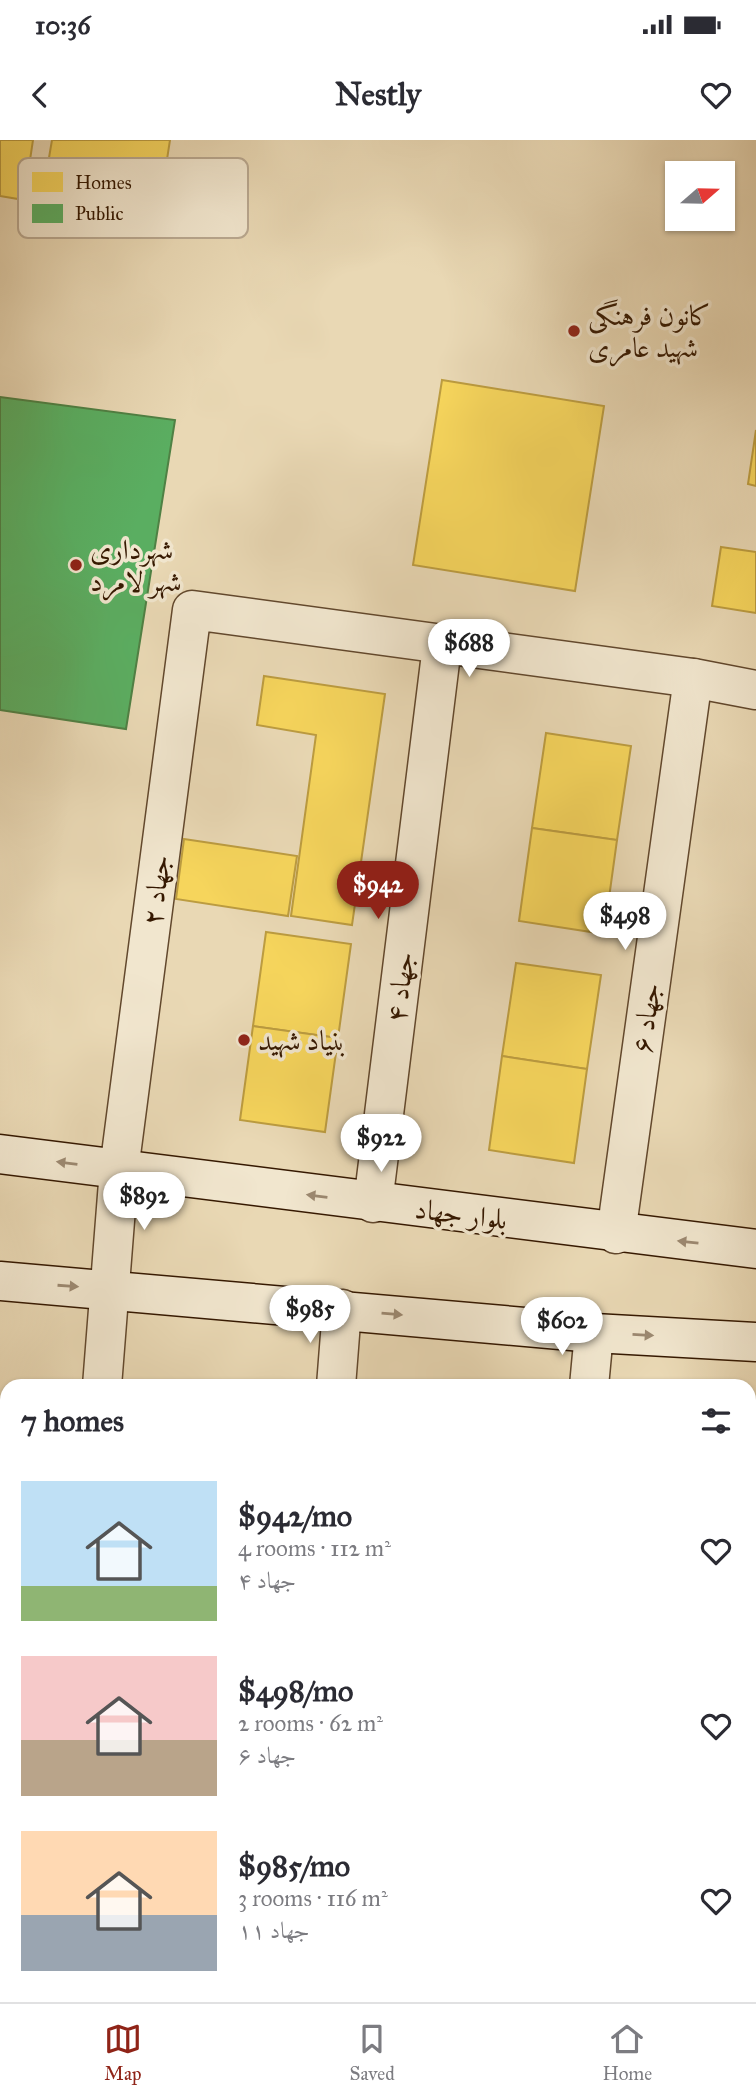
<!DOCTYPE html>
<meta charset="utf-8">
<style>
body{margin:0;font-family:"IM FELL Great Primer",Amiri,serif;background:#f7f7f7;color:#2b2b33;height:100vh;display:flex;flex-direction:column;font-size:26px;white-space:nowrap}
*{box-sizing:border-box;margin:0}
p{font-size:23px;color:#7c7c81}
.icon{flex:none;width:38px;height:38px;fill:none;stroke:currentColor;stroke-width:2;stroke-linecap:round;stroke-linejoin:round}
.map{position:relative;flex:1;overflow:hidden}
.details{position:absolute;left:0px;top:1239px;width:756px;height:623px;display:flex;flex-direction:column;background:#fff;border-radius:21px 21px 0 0;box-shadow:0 2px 5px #0004}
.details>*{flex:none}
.needle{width:46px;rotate:70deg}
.buttons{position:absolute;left:665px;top:21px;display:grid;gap:14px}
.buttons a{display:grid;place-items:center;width:70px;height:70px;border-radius:0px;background:#fff;box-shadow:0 2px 5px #0004;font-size:35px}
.price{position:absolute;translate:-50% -60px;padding:0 16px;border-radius:24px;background:#fff;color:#222;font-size:23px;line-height:46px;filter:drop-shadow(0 2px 4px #0008)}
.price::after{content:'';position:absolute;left:50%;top:42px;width:21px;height:16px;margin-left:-10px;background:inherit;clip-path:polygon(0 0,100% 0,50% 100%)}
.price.active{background:#8f2418;color:#fff}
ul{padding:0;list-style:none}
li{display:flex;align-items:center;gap:21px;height:175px;padding:0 21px}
li span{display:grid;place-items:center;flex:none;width:196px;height:140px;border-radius:0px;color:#555}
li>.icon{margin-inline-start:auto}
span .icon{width:84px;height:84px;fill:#fffc;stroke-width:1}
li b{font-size:30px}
h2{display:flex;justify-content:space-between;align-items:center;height:84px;padding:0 21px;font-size:30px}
.status{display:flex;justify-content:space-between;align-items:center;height:49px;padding:0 35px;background:#fff;direction:ltr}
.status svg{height:19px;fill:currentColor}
header{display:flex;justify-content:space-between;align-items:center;height:91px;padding:0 21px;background:#fff;font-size:32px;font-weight:700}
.dock{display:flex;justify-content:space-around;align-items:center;height:98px;border-top:2px solid #e1e1e2;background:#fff;font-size:19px;color:#7c7c81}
.dock a{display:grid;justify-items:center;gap:4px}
.dock .active{color:#8f2418}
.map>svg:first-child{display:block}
.homes{fill:#f6d55c;stroke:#bc9c40;stroke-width:2}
.public{fill:#5aae61;stroke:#4f8144;stroke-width:2}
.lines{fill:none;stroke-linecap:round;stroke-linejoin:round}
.street-casing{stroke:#62482d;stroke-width:41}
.secondary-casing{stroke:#351800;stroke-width:41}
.street{stroke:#f1e6ce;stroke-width:38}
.secondary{stroke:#f1e6ce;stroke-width:38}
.oneway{fill:#9c8971}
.poi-dot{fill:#8f2418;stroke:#f1e6ce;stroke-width:2.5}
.labels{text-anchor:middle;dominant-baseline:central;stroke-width:7;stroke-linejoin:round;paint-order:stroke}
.poi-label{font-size:28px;fill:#351800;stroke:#f1e6ce;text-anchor:start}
.street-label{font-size:28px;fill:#351800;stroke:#f1e6ce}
.key{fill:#f1e6ce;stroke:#b9a890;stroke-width:2}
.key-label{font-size:19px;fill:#351800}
</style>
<div class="status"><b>10:36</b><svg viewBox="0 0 49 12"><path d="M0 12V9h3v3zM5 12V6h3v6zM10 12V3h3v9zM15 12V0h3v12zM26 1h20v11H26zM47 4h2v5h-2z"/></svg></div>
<header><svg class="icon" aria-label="back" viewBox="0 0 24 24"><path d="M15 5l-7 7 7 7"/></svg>Nestly<svg class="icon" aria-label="heart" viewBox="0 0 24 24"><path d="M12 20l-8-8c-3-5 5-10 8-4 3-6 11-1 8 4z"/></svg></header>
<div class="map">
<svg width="756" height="1862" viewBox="0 0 756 1862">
<rect width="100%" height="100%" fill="#e9d8b4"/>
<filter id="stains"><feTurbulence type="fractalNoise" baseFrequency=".00286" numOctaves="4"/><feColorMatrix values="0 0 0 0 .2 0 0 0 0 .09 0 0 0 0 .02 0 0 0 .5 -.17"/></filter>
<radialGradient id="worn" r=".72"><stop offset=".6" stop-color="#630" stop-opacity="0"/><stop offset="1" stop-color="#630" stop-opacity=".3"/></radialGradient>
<g class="homes">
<polygon points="0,0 33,0 24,60 0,56"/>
<polygon points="52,0 170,0 159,71 43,53"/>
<polygon points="442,240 604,266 575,451 413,425"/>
<polygon points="32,267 165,287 151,387 18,368"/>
<polygon points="756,290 756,346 748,344"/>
<polygon points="721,407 756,412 756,473 712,466"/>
<polygon points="264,536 385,554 352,785 291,776 316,595 257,585"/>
<polygon points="546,593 631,606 617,700 532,688"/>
<polygon points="532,688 617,700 604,794 519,781"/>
<polygon points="184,699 297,716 288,776 176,759"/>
<polygon points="266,792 351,804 338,898 253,886"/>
<polygon points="516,823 601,835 587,929 502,916"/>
<polygon points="253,886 338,898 325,992 240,980"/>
<polygon points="502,916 587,929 574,1023 489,1010"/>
</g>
<polygon class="public" points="0,257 175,280 126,589 0,570"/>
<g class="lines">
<defs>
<g id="street">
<polyline points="373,1063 442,506"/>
<polyline points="616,1094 693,538"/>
<polyline points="102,1246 119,1030 192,470 693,538 756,550"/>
<polyline points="336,1246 342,1169"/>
<polyline points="589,1246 594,1193"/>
<polyline points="51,1862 51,1855"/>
<polyline points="288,1862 288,1855"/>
<polyline points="535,1862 536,1855"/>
</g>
<g id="secondary">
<polyline points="0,1014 756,1109"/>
<polyline points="0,1141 594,1193 756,1202"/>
</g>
</defs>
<use href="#street" class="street-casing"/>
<use href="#secondary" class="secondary-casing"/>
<use href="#street" class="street"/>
<use href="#secondary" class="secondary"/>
</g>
<defs><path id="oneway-solid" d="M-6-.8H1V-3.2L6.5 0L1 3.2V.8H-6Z" transform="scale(1.75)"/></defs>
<g class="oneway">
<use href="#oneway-solid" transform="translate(67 1023) rotate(-173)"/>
<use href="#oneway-solid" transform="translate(317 1056) rotate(-173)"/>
<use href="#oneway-solid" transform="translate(688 1102) rotate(-174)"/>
<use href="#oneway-solid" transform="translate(68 1146) rotate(4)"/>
<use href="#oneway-solid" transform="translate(392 1174) rotate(5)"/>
<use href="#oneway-solid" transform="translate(643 1195) rotate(3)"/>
</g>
<g class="poi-dot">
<circle cx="574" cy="191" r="7"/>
<circle cx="76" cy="425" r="7"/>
<circle cx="244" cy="900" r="7"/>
</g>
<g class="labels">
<g class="poi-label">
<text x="588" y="175">کانون فرهنگی<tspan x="588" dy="32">شهید عامری</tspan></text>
<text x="90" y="409">شهرداری<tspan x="90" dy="32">شهر لامرد</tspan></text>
<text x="258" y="900">بنیاد شهید</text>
</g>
<g class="street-label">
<text transform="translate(156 750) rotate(-83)">جهاد ۲</text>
<text transform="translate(400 847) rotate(-83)">جهاد ۴</text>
<text transform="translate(646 878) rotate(-82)">جهاد ۶</text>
<text transform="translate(461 1074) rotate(7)">بلوار جهاد</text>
</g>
</g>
<rect x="18" y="18" width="230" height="80" rx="10" class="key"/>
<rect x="32" y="32" width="31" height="20" fill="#f6d55c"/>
<rect x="32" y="64" width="31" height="19" fill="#5aae61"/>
<g class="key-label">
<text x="75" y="49">Homes</text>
<text x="75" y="80">Public</text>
</g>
<rect width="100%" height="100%" filter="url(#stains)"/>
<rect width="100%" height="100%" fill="url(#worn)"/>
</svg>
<div class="buttons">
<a><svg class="needle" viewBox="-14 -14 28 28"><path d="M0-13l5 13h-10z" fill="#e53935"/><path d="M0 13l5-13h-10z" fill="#7c7c81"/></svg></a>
</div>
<b class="price" style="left:469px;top:539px">$688</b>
<b class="price active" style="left:378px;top:781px">$942</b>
<b class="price" style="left:625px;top:812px">$498</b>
<b class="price" style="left:381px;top:1034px">$922</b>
<b class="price" style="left:144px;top:1092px">$892</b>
<b class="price" style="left:310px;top:1205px">$985</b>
<b class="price" style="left:562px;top:1217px">$602</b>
<section class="details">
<h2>7 homes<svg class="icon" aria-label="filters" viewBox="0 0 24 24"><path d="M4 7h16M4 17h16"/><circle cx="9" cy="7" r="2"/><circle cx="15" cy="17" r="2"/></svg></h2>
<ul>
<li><span style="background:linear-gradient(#bfe0f5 75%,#8fb573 0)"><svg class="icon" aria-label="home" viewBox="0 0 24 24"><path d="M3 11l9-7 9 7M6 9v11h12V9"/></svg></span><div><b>$942/mo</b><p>4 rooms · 112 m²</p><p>جهاد ۴</p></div><svg class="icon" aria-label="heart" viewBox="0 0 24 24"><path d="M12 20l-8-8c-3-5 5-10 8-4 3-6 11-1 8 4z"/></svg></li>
<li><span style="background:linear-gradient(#f6c9c9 60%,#b9a48a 0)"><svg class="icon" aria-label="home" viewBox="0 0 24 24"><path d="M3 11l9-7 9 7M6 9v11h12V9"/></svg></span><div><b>$498/mo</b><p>2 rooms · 62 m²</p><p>جهاد ۶</p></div><svg class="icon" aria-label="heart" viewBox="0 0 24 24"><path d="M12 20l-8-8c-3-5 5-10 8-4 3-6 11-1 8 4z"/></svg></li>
<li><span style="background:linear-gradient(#ffd9b3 60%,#9aa5b1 0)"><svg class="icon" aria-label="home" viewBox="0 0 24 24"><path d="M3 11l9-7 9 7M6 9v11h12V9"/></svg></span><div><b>$985/mo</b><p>3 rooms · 116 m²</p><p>جهاد ۱۱</p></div><svg class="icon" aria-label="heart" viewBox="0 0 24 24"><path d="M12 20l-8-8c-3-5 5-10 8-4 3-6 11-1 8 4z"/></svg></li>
</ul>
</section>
</div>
<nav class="dock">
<a class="active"><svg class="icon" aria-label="map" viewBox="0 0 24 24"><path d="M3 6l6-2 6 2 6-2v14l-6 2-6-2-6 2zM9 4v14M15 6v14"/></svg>Map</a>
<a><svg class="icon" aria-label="saved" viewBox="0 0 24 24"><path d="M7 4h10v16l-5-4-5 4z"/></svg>Saved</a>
<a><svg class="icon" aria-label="home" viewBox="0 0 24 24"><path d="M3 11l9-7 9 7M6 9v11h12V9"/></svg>Home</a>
</nav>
